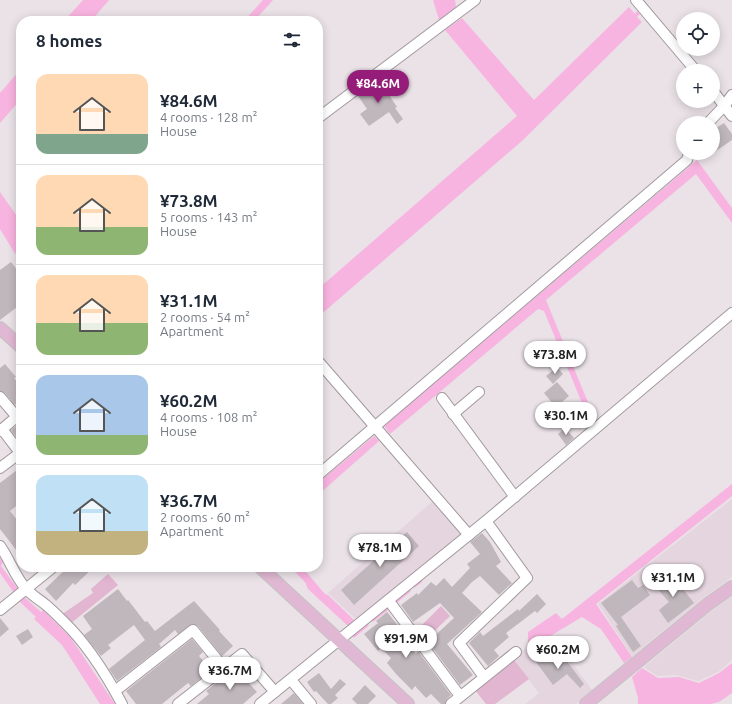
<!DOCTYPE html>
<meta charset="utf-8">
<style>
body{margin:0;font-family:Ubuntu,sans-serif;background:#f6f6f7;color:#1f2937;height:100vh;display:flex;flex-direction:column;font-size:15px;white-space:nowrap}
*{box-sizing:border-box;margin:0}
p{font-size:13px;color:#747a83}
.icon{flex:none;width:22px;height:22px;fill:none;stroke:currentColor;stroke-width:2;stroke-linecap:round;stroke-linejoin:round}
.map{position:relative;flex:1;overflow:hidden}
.details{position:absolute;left:16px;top:16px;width:307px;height:556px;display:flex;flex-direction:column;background:#fff;border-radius:16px;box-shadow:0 2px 10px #0003}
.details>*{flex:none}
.tools{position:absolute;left:676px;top:12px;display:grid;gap:8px}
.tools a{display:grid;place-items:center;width:44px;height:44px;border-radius:50%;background:#fff;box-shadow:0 2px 10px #0003;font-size:20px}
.price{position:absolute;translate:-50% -34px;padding:0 9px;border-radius:14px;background:#fff;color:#222;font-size:13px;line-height:26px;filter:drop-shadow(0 1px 2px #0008)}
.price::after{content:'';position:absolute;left:50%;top:24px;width:12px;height:9px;margin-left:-6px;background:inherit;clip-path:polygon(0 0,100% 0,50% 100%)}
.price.current{background:#951c78;color:#fff}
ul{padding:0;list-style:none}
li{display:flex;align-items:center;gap:12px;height:100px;padding:0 20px}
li+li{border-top:1px solid #e0e1e3}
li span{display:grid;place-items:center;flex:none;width:112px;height:80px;border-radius:12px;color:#555}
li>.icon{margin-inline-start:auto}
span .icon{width:48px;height:48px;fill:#fffc;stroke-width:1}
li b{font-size:17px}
h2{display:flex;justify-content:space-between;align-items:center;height:48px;padding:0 20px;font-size:17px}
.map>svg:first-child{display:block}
.built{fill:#e5d5df}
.green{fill:#e2b5d1}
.water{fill:#f8b4e0}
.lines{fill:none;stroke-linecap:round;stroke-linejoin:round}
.stream{stroke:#f8b4e0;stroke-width:3}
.building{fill:#c0b7bc}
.minor-casing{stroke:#a1999e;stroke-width:12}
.major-casing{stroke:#c4c3c4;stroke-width:14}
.minor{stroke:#fff;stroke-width:10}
.major{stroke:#e1b8d3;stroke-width:12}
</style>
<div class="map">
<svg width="732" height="704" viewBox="0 0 732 704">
<rect width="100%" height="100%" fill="#eae2e7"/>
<g class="built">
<polygon points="732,499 732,577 698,602 632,656 598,604"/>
<polygon points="434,500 464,535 357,620 328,593"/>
<polygon points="732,594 732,660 718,672 698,681 676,675 657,676 644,667"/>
<polygon points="553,637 592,690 576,704 525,704 539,693 514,660 521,651 542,644"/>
</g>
<g class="green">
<polygon points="108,574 118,585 70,624 61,615 93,593 91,589"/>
<polygon points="441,606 450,616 423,642 416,631"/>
<polygon points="514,660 529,679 495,704 486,704 475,690"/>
</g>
<g class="water">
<polygon points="83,0 109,0 91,21 64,21"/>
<polygon points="263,0 273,0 254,21 244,21"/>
<polygon points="433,0 455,0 456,7 439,20"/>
<polygon points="629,7 635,14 637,11 640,14 637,17 642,22 522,141 318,317 318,289 517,116 445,30 462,18 534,100"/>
<polygon points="21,69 21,99 0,123 0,93"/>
<polygon points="697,160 732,208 732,223 696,174 546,300 596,422 591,425 544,311 538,309 390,434 384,426"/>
<polygon points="0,192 21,222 21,259 14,252 0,229"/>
<polygon points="374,436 379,441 318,495 318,483"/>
<polygon points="732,484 732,496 596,604 632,657 624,663 601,629 582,617 542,641 528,644 528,632 556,613 562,619"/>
<polygon points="0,558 3,562 1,566 24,597 41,612 43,610 71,638 115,704 100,704 62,645 34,619 36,617 21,603 0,573"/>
<polygon points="290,567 302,567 325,594 328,595 355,621 349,627 308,589 305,582"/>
<polygon points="732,663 732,693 719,702 711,704 638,704 638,698 632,677 642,668 658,678 679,677 699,683 719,673"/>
</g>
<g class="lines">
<g class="stream">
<polyline points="414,586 421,581"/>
<polyline points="394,603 409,591"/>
<polyline points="373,620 388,608"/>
<polyline points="354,636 367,625"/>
</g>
</g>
<g class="building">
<polygon points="379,80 397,107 395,108 403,119 397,124 389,112 369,126 360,114 367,109 358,96"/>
<polygon points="724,123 732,134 732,140 713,153 713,130"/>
<polygon points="11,262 21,275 21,304 0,320 0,270"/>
<polygon points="5,364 16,377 14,378 21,387 21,400 15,405 5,393 0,391 0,368"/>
<polygon points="557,367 563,374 553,384 546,376"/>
<polygon points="557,382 569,396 562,402 571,413 560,423 553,414 558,410 544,393"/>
<polygon points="21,422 21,434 17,438 11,430"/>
<polygon points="565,428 574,438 566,445 558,434"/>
<polygon points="21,467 21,502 10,511 21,525 21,547 17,551 0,529 0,483"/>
<polygon points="407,532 419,546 354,605 341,590 389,547"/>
<polygon points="482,533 490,542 501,562 496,566 512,583 499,595 480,576 472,582 462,593 482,612 447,644 473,675 460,685 428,642 454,618 440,603 413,622 401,605 417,593 418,595 431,582 436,586 444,578 452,587 470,568 467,564 480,554 470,542"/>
<polygon points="68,567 94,567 75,585 73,583 56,601 45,589"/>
<polygon points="671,574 694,603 668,623 659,610 669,602 655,586"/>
<polygon points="632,580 638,588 643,585 650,595 621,617 641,646 633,652 616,626 618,625 601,603"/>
<polygon points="118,589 127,601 128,600 145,622 147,621 155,631 194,601 220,630 219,631 233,646 222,656 198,626 192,624 178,634 175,630 159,644 161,647 117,681 109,669 145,640 134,625 108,645 111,648 101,656 84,635 92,629 83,616"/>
<polygon points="537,594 546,604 537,613 535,611 506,633 509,637 494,650 499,656 488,666 469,643 480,632 483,636 518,609 519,611"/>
<polygon points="387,612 408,638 405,640 416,654 418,651 451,695 447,699 445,704 441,704 431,694 426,698 415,686 412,690 397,675 387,663 391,658 381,648 378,651 364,634 378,623 376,621"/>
<polygon points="0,618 9,629 0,637"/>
<polygon points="28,629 33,637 22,645 16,636"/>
<polygon points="192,639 203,652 199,656 211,670 191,686 188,683 162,704 136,704 126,691"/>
<polygon points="548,653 554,661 558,658 561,663 566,660 584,684 580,688 567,674 553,685 536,662"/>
<polygon points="235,668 257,692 243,704 197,704 209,694 206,691"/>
<polygon points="319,673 331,689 340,679 346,684 335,695 338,698 331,704 328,704 316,691 314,692 307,682"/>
<polygon points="365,685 376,696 368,704 357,704 352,699"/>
<polygon points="294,693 303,704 281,704"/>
</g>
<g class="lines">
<defs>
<g id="minor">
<polyline points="636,0 696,71"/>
<polyline points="713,91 732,116"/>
<polyline points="318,118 475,0"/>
<polyline points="708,123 725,105 732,95"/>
<polyline points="318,361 469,535"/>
<polyline points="0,397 17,417"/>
<polyline points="442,398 515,497"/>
<polyline points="453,414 479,392"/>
<polyline points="2,429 21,454"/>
<polyline points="0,431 21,413"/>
<polyline points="0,468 20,453"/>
<polyline points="318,475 687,160 689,153"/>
<path d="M0 546C10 560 15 577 27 590 33 596 40 600 46 605 52 610 58 616 64 622 87 644 107 676 122 704"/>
<polyline points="389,601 460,696"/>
<polyline points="0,610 53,567"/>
<polyline points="484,677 459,643 527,578 486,521"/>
<polyline points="291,680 311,704"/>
<polyline points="115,691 193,630 224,668"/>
<polyline points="178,704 242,654 275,692"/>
<polyline points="260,704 486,521 732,313"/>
<polyline points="451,704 516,652"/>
</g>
<g id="major">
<polyline points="0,328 21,347"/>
<polyline points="260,567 408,704"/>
<polyline points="586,704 708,604 732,587"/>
</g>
</defs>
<use href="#minor" class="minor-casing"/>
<use href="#major" class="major-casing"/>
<use href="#minor" class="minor"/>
<use href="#major" class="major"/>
</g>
</svg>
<div class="tools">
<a><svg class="icon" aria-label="locate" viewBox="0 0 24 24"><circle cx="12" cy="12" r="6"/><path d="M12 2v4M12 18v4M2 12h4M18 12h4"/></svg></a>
<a>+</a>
<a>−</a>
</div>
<b class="price current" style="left:378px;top:104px">¥84.6M</b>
<b class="price" style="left:555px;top:375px">¥73.8M</b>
<b class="price" style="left:566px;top:436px">¥30.1M</b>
<b class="price" style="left:380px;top:568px">¥78.1M</b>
<b class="price" style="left:673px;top:598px">¥31.1M</b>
<b class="price" style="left:406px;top:659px">¥91.9M</b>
<b class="price" style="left:558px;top:670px">¥60.2M</b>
<b class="price" style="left:230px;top:691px">¥36.7M</b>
<section class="details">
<h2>8 homes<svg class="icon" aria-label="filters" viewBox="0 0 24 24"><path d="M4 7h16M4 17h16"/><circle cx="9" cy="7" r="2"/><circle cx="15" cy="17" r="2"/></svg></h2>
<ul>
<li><span style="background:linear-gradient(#ffd9b3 75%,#7fa58c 0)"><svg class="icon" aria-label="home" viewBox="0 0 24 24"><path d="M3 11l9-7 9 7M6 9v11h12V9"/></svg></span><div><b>¥84.6M</b><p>4 rooms · 128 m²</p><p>House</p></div></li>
<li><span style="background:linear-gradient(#ffd9b3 65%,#8fb573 0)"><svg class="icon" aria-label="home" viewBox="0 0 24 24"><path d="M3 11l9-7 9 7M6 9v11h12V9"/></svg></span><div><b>¥73.8M</b><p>5 rooms · 143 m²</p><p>House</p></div></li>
<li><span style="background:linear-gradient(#ffd9b3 60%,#8fb573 0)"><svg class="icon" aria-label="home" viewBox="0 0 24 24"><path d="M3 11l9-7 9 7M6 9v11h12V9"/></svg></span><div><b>¥31.1M</b><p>2 rooms · 54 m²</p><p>Apartment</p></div></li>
<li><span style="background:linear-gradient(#a9c7e8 75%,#8fb573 0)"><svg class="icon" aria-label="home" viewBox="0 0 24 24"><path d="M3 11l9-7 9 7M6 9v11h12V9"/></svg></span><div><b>¥60.2M</b><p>4 rooms · 108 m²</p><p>House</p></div></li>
<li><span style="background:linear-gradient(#bfe0f5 70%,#c2b280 0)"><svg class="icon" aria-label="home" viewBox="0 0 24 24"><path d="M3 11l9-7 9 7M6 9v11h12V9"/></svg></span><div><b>¥36.7M</b><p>2 rooms · 60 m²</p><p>Apartment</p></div></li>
</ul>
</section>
</div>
